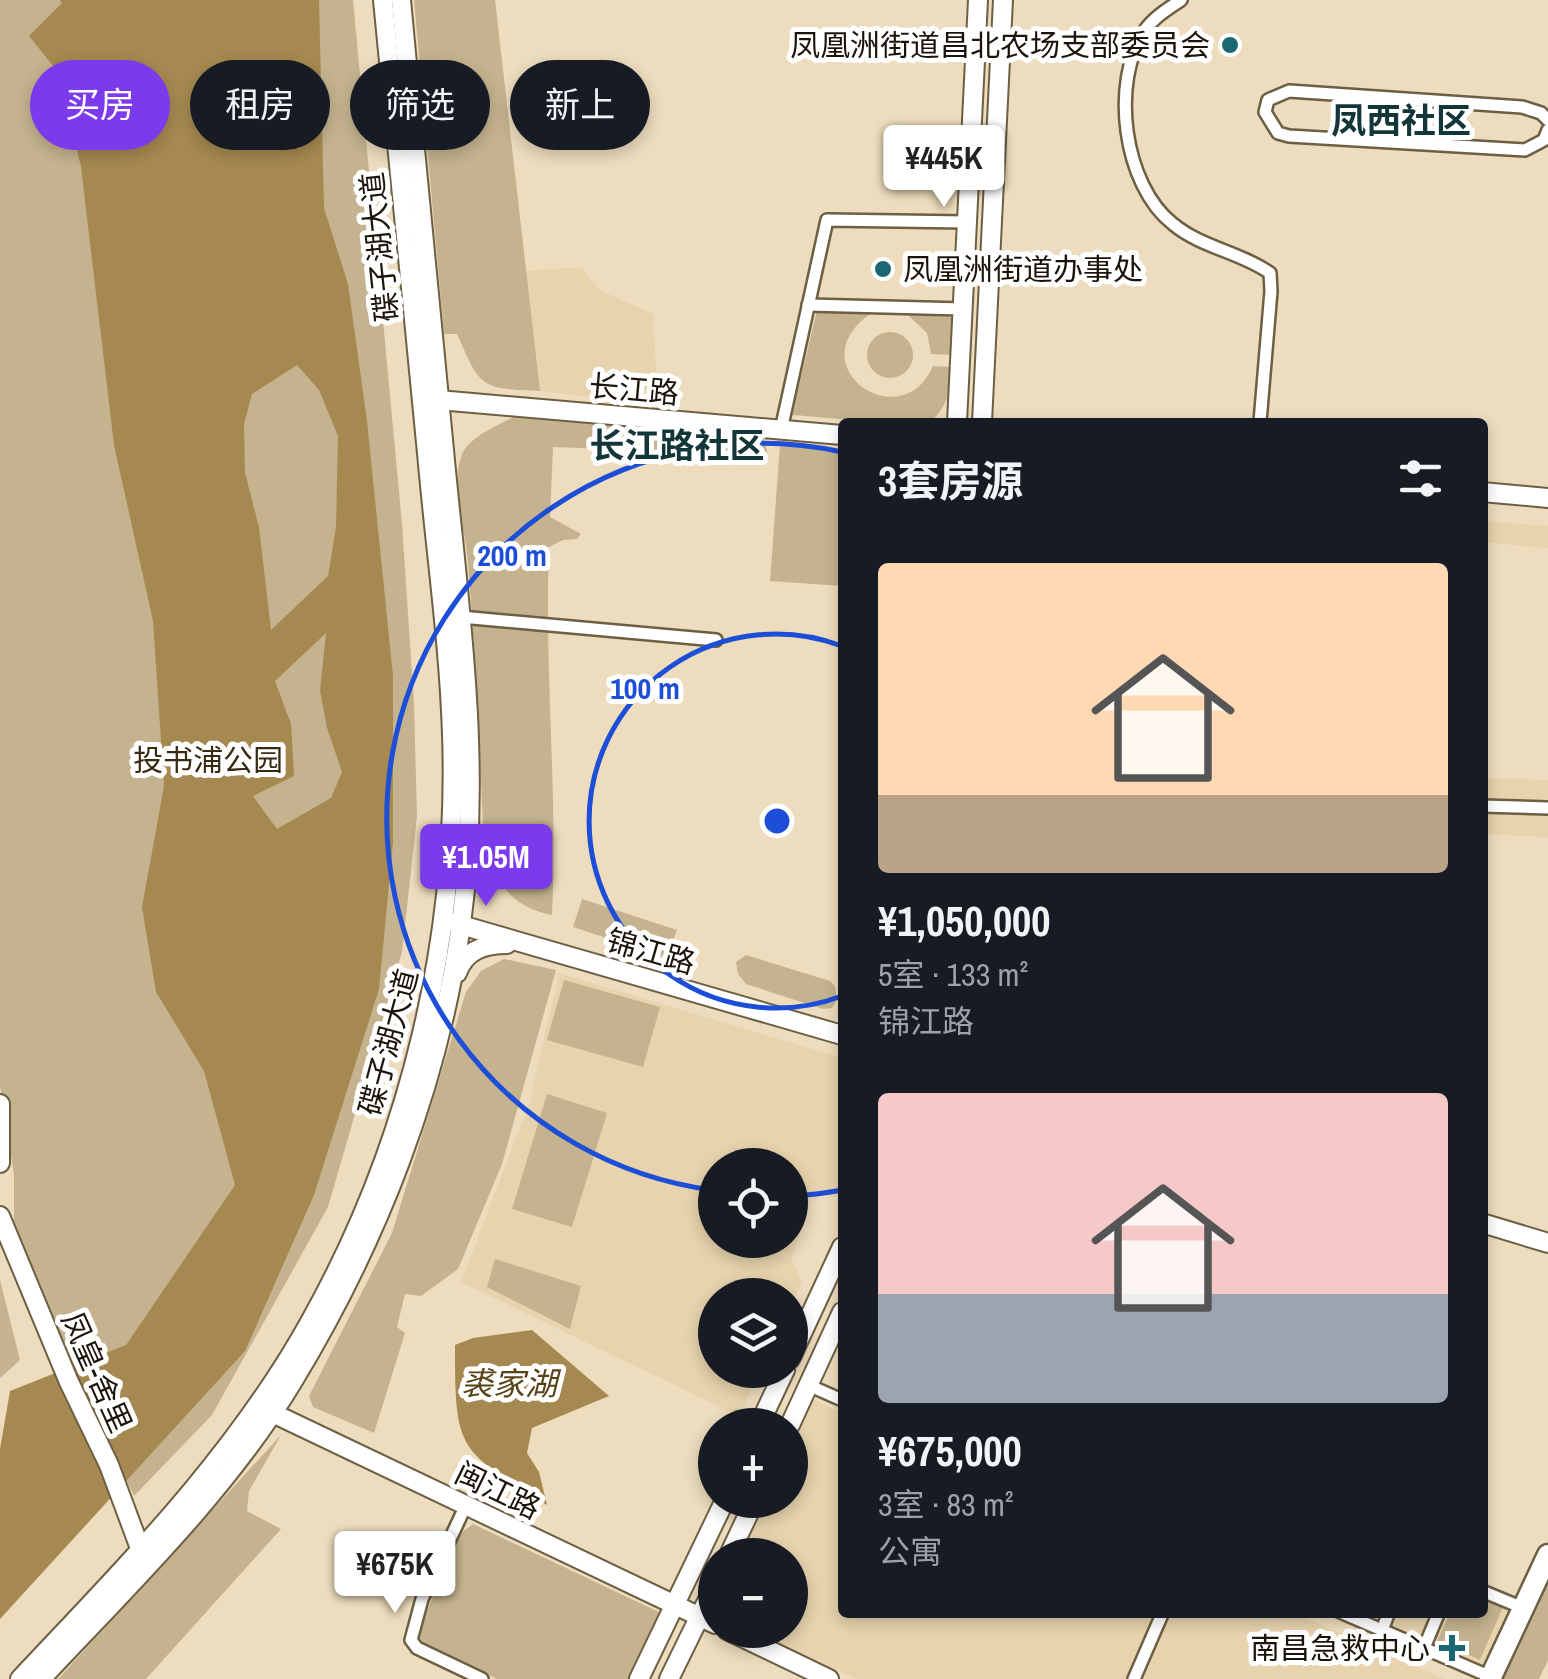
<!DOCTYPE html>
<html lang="zh">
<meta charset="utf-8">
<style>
body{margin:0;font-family:"Archivo Narrow","Noto Sans SC",sans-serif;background:#20242c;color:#f1f3f6;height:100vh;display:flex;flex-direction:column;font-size:38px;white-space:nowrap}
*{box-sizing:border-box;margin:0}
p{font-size:32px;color:#9ea1a6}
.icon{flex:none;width:55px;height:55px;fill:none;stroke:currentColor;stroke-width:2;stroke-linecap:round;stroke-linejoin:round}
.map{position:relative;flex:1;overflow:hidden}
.sheet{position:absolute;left:838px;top:418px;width:650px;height:1200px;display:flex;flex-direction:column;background:#171b24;border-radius:10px;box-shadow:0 5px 15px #0003}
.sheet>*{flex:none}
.guide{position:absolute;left:30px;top:60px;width:658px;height:90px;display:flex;gap:20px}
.buttons{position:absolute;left:698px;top:1148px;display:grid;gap:20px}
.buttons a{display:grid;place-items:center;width:110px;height:110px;border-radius:50%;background:#171b24;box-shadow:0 5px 15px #0003;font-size:50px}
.price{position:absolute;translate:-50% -85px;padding:0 22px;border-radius:10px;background:#fff;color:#222;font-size:32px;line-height:65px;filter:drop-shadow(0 2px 5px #0008)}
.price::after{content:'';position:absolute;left:50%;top:60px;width:30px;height:22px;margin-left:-15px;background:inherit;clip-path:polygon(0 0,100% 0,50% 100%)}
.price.selected{background:#7c3aed;color:#fff}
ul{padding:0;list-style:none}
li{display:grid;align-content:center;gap:20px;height:530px;padding:0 40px}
li span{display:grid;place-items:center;height:310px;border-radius:10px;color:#555}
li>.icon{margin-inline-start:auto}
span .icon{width:180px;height:180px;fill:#fffc;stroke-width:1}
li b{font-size:42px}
h2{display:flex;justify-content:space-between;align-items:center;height:120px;padding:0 40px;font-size:42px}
.chip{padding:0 35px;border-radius:45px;background:#171b24;box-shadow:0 5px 15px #0003;font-size:35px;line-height:90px}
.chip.selected{background:#7c3aed;color:#fff}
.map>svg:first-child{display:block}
.built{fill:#e7d3ad;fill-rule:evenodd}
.green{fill:#c5b38f}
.water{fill:#a58950;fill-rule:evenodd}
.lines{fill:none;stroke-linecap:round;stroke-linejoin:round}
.street-casing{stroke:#6d5f43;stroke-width:16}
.secondary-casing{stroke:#6d5f43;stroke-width:22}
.highway-casing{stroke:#6d5f43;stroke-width:25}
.street{stroke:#fff;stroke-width:11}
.secondary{stroke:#fff;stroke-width:18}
.highway{stroke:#fff;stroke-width:20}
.ring{fill:none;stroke:#1d4ed8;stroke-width:5}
.poi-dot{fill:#1c6870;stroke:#fff;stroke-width:4}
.labels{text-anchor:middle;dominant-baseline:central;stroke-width:10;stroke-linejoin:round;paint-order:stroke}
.poi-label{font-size:30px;fill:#1a1409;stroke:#fff;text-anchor:end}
.street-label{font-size:30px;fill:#1a1409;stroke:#fff}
.park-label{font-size:30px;fill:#382b11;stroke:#fff}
.water-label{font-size:32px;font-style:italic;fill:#584316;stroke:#fff}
.quarter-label{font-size:35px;font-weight:bold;fill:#133639;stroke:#fff}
.centre{fill:#1d4ed8;stroke:#fff;stroke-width:5}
.ring-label{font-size:30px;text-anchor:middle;font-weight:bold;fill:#1d4ed8;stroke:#fff;stroke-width:10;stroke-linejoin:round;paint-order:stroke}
</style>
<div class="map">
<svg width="1548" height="1679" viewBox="0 0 1548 1679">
<rect width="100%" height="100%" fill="#eddcbd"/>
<g class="built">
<polygon points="581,267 599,290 653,314 658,405 540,391 525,271"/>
<polygon points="1483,521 1548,526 1548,548 1483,542"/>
<polygon points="1482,778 1548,780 1548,837 1483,834"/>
<path d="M559 973 842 1058V1194L841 1198 824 1194 810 1203 791 1259 802 1282 790 1308V1295H715V1370H761L739 1416 461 1282 529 1104ZM715 1165H790V1240H715Z"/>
<polygon points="812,1399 842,1413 842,1612 1294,1613 1444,1679 857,1679 751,1630 790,1630 790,1555 741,1555 766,1500 790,1500 790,1448"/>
<polygon points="1483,1583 1519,1599 1485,1679 1332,1616 1333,1612 1482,1612"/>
</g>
<g class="green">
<polygon points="0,0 353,0 402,524 414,703 417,816 402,952 328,1207 212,1415 134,1496 64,1353 14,1226 14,1175 0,1085"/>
<path d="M414 0H495L540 391C480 388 481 389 457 334H444Z"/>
<path d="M817 310 873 312C794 364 901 440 933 366L953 367C951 385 948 406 934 418 920 429 816 416 792 415Z"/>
<polygon points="908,315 956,317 954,355 931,354 927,333"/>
<circle cx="890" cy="355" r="23"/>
<path d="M515 416 762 434 768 455 553 447 550 517 581 534 577 539 563 540 549 547C544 670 558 793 552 915 514 908 497 885 484 849 480 753 476 659 468 564 466 529 450 490 461 457 467 437 497 426 515 416Z"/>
<polygon points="780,445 842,450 842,586 770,581"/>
<polygon points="582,899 677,930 667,958 573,927"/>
<polygon points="746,955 830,981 835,986 837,1000 832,1008 823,1009 746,984 738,974 736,962"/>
<polygon points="504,959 556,970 502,1164 458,1269 421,1296 405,1294 397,1327 405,1333 374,1433 313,1407 309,1396 392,1233 466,992 481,971"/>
<polygon points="564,980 660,1007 643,1067 547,1040"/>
<polygon points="547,1094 607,1113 572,1227 512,1209"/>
<polygon points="495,1259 581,1286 570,1329 487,1287"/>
<polygon points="0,1280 20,1360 0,1378"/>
<polygon points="281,1435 249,1491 247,1511 281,1529 146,1679 58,1679"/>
<polygon points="473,1524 663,1614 631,1679 497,1679 426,1645 420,1639 421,1624 461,1533"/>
<polygon points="1548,1580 1548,1660 1539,1679 1503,1679"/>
<polygon points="1483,1598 1503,1607 1480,1660 1437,1641 1450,1613 1482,1612"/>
</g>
<g class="water">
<path d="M60 0H319L324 208 348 284 367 421 393 676V842L379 989 314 1195 245 1351 0 1619V1449L10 1391 126 1345 235 1185 204 1071 156 992 142 907 164 786 153 621 114 445 81 167 58 72 29 36 62 3ZM297 365 319 390 338 436 336 527 328 576 271 630 259 527 245 473 244 424 252 394ZM326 633 320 691 327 728 342 772 331 798 277 829 253 796 294 776 291 724 275 681Z"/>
<path d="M532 1330 609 1396 532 1428 527 1453 539 1472 547 1505C458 1449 455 1452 455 1345L473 1338Z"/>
</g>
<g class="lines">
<defs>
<g id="street">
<path d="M1181 0C1168 9 1154 17 1145 30 1110 82 1123 185 1173 224 1202 248 1240 252 1270 273L1271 291 1260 422"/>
<polyline points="1548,120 1541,113 1522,107 1289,91 1268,100 1265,112 1278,133 1289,136 1525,150 1544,140 1548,130"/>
<polyline points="808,305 963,309"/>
<polyline points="781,430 827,220 967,222"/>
<polyline points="461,617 716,640"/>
<polyline points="1482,806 1548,808"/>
<polyline points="808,1385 842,1400"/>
<polyline points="466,1505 422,1599 411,1640 417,1648 482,1679"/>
<polyline points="1482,1591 1523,1608"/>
<polyline points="1340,1612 1491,1677"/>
<polyline points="1382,1630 1389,1612"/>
<polyline points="1424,1648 1439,1612"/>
<polyline points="1134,1679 1163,1612"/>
</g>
<g id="secondary">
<polyline points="427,399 842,435"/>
<polyline points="957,422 978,0"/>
<polyline points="982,422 1003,0"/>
<polyline points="1482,492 1548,498"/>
<polyline points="454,923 842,1035"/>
<path d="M457 973C465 950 484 944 507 944"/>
<polyline points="0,1104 0,1163"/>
<polyline points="0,1216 69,1382 109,1465 141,1551"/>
<polyline points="1482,1223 1548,1243"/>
<polyline points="790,1359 842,1247"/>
<polyline points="262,1408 715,1624"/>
<polyline points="759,1425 785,1370"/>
<polyline points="790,1425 842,1312"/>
<polyline points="729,1555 755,1500"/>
<polyline points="727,1630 829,1679"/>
<path d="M20 1679C126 1566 236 1456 311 1320 410 1143 459 937 452 734 449 641 435 546 427 453 412 302 398 151 383 0"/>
<path d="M41 1679C129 1585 226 1492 293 1381 377 1243 439 1085 461 924 482 772 461 621 446 471 430 314 416 157 401 0"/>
<polyline points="639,1679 725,1500"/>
<polyline points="669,1679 715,1585"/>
</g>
<polyline id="highway" points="1490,1679 1548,1555"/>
</defs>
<use href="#street" class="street-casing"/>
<use href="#secondary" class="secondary-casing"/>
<use href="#highway" class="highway-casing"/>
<use href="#street" class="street"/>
<use href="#secondary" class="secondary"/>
<use href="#highway" class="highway"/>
</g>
<g class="ring">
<path d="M842 996A187 187 0 1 1 842 646"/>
<path d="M842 1190A375 375 0 0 1 790 1196M712 1190A375 375 0 1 1 842 452"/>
</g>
<g class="poi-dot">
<circle cx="1230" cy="45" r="10"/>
<circle cx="883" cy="269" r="10"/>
<path d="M1447 1633h10v10h10v10h-10v10h-10v-10h-10v-10h10z"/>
</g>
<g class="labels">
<g class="poi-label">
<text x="1210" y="45">凤凰洲街道昌北农场支部委员会</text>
<text x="903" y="269" text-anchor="start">凤凰洲街道办事处</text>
<text x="1430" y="1648">南昌急救中心</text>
</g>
<g class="street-label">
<text transform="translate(379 247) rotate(-96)">碟子湖大道</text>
<text transform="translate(634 389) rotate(5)">长江路</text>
<text transform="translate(651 951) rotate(16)">锦江路</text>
<text transform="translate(388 1042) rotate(-75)">碟子湖大道</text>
<text transform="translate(97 1372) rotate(66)">凤皇-舍里</text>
<text transform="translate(498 1490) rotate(26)">闽江路</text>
</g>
<g class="park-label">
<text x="208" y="760">投书浦公园</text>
</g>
<g class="water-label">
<text x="509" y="1383">裘家湖</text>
</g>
<g class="quarter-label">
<text x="1401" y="120">凤西社区</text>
<text x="677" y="445">长江路社区</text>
</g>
</g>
<circle cx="777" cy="821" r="15" class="centre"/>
<g class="ring-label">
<text x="512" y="566">200 m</text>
<text x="645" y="699">100 m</text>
</g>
</svg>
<div class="buttons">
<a><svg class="icon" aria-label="locate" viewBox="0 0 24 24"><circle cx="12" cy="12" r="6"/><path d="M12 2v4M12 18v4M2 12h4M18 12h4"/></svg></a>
<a><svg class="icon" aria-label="layers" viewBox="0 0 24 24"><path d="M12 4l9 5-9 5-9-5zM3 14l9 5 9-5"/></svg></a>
<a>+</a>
<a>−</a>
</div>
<b class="price" style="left:944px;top:210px">¥445K</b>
<b class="price selected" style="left:486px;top:909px">¥1.05M</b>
<b class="price" style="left:395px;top:1616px">¥675K</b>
<div class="guide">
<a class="chip selected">买房</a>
<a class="chip">租房</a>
<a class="chip">筛选</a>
<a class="chip">新上</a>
</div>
<section class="sheet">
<h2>3套房源<svg class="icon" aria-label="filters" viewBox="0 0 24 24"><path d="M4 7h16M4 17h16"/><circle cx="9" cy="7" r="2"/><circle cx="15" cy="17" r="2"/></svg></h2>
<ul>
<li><span style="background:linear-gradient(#ffd9b3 75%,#b9a48a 0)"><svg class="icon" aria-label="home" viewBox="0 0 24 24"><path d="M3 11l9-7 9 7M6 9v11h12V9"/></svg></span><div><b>¥1,050,000</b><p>5室 · 133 m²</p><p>锦江路</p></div></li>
<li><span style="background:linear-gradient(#f6c9c9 65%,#9aa5b1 0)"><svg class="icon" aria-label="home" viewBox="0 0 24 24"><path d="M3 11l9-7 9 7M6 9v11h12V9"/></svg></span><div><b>¥675,000</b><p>3室 · 83 m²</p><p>公寓</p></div></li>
</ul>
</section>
</div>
